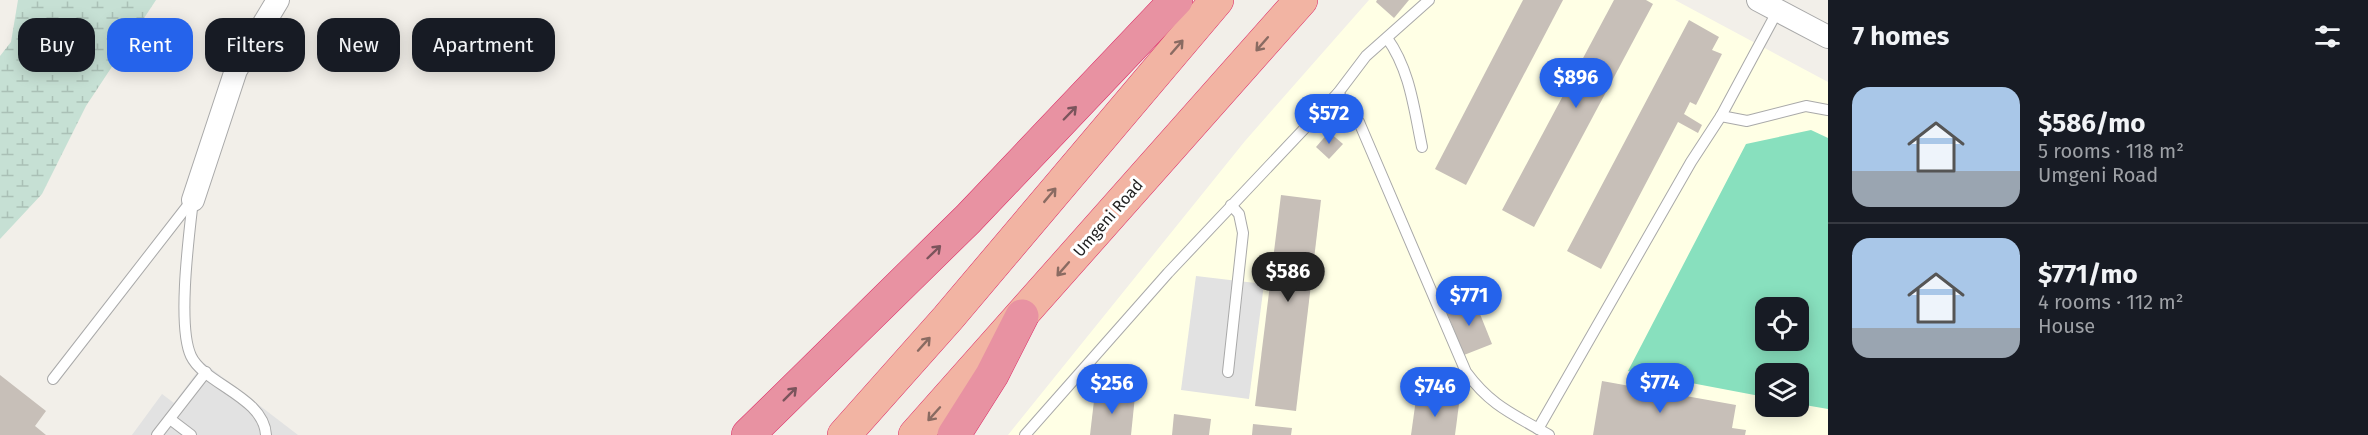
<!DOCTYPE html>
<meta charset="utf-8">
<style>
body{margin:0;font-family:"Fira Sans",sans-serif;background:#242831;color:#f1f3f6;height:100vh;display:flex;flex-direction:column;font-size:22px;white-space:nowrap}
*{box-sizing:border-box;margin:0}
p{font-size:20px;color:#9ea1a6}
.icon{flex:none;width:33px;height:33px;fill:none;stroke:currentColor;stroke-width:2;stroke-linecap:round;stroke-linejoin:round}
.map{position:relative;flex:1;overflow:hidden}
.side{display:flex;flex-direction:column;background:#171b24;width:540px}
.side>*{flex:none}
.top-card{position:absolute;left:18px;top:18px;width:570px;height:54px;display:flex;gap:12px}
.controls{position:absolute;left:1755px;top:297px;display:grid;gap:12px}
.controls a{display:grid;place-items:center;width:54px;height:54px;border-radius:12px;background:#171b24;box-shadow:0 3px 15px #0003;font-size:30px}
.price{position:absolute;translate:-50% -51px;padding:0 14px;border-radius:21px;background:#2563eb;color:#fff;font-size:20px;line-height:39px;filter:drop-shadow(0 2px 3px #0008)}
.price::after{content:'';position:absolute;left:50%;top:36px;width:18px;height:14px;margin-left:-9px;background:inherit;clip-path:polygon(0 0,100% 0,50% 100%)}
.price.current{background:#222;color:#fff}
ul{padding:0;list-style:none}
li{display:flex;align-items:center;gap:18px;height:150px;padding:0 24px}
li+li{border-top:2px solid #363941}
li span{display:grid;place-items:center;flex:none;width:168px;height:120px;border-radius:18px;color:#555}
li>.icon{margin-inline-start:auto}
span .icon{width:72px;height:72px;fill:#fffc;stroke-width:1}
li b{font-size:26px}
h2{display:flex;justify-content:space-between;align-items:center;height:72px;padding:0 24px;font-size:26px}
.tag{padding:0 21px;border-radius:18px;background:#171b24;box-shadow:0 3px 15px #0003;font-size:21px;line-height:54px}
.tag.current{background:#2563eb;color:#fff}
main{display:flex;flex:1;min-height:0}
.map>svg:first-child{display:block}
.education{fill:#ffffe5;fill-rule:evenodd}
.wetland{fill:url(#wetland-marsh)}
.pitch{fill:#88e0be;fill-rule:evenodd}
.parking{fill:#e2e2e2}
.building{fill:#c7bfb8}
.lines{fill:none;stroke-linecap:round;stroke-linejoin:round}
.service-casing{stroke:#a9a9a9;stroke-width:12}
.minor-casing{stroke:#a9a9a9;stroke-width:24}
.trunk-casing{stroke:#dc2a67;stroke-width:34}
.motorway-casing{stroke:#dc2a67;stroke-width:34}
.service{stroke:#fff;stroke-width:10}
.minor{stroke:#fff;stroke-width:22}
.trunk{stroke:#f2b4a3;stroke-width:33}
.motorway{stroke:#e892a2;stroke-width:33}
.oneway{stroke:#8a6b62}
.oneway2{stroke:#7b545c}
.labels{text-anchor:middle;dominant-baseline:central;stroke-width:6;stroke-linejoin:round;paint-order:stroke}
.street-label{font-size:16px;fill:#222;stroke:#fff}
</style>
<main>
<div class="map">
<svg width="1828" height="435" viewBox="0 0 1828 435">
<defs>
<pattern id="wetland-marsh" width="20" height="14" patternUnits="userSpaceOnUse" patternTransform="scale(1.5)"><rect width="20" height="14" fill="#c6e0d4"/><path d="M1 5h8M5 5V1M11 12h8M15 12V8" fill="none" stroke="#aac0b6"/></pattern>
</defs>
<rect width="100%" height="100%" fill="#f2efe9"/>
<path class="education" d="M1369 0H1675L1828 82V435H1008L1245 141ZM1766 308H1798V340H1766ZM1766 374H1798V406H1766Z"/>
<polygon class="wetland" points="18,0 156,0 86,106 42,194 0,239 0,56 11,42"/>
<path class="pitch" d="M1811 130 1828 138V409L1799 404 1798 374H1766L1765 397 1628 371 1746 144ZM1766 308H1798V340H1766Z"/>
<g class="parking">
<polygon points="1196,276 1264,284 1249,399 1181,390"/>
<polygon points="204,363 298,435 132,435 162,394 174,403"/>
</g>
<g class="building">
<polygon points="1377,0 1409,0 1394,18 1376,2"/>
<polygon points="1523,0 1563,0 1466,185 1435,169"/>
<polygon points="1614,0 1646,0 1653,4 1534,227 1502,210"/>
<polygon points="1689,20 1719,37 1712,50 1722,54 1696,105 1690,102 1684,114 1702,125 1698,133 1678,122 1601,269 1567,251"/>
<polygon points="1329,132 1343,144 1329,159 1316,147"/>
<polygon points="1281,195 1321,200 1296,411 1255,406"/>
<polygon points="1474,299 1492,344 1464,355 1446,310"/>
<polygon points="0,375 46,411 35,426 46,435 0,435"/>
<polygon points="1602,381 1736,405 1732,428 1746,430 1745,435 1593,435"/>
<polygon points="1095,392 1135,396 1131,435 1090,435"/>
<polygon points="1416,399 1459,404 1455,435 1411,435"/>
<polygon points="1174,414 1211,419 1209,435 1172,435"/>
<polygon points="1253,424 1292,428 1291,435 1252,435"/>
</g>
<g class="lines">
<defs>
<g id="service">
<path d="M1387 38C1410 70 1414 109 1422 147"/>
<path d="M1338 93 1359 122 1466 372C1491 406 1513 414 1549 435"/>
<polyline points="1721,116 1747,121 1806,106 1828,110"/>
<path d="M193 200C189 235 177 326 191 356 204 384 264 397 266 435"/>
<polyline points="1228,372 1243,233 1239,214 1231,205"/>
<polyline points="53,379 192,200"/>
<polyline points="170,419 191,435"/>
<polyline points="1538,429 1691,162 1721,116 1778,10"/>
<polyline points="157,435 206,372"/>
<polyline points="1025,435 1168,273 1338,93 1366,56 1429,0"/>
</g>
<g id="minor">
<polyline points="1758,0 1828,37"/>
<polyline points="193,200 236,70 278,0"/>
</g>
<g id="trunk">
<polyline points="844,435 948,318 1217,0"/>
<polyline points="915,435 1301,0"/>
</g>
<g id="motorway">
<polyline points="748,435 968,219 1176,0"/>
<polyline points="954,435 992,375 1022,316"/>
</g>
</defs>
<use href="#service" class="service-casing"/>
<use href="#minor" class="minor-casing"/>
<use href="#trunk" class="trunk-casing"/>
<use href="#motorway" class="motorway-casing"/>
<use href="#service" class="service"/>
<use href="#minor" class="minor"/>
<use href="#trunk" class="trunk"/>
<use href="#motorway" class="motorway"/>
</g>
<defs><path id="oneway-shaft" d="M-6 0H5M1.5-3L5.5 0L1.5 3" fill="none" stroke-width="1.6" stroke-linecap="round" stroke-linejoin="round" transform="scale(1.5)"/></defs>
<g class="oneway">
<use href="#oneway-shaft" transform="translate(1262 44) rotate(131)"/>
<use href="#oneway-shaft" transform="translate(1177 47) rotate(-49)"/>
<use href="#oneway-shaft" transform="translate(1050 195) rotate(-50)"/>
<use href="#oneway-shaft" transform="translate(1063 269) rotate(131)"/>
<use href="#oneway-shaft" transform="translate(924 344) rotate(-48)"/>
<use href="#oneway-shaft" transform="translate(934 414) rotate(132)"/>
</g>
<g class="oneway2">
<use href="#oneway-shaft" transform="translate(1070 113) rotate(-46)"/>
<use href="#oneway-shaft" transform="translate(934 252) rotate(-44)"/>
<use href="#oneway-shaft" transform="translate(790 394) rotate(-45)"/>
</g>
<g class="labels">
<g class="street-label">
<text transform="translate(1108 218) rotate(-49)">Umgeni Road</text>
</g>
</g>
</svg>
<div class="controls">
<a><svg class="icon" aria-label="locate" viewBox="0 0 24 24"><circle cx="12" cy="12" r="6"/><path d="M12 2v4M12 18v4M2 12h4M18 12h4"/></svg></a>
<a><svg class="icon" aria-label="layers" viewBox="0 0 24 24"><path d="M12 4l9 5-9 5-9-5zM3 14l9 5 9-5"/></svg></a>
</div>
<b class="price" style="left:1576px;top:109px">$896</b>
<b class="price" style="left:1329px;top:145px">$572</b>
<b class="price current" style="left:1288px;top:303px">$586</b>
<b class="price" style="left:1469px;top:327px">$771</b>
<b class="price" style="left:1660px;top:414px">$774</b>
<b class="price" style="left:1112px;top:415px">$256</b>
<b class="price" style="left:1435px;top:418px">$746</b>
<div class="top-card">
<a class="tag">Buy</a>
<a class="tag current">Rent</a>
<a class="tag">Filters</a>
<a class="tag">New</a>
<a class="tag">Apartment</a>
</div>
</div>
<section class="side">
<h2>7 homes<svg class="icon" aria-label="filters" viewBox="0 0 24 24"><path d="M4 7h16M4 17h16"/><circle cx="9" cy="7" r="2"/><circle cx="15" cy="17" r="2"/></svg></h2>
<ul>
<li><span style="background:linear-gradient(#a9c7e8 70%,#9aa5b1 0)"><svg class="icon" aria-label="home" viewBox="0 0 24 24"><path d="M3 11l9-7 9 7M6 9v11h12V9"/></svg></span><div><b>$586/mo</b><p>5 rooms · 118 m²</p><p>Umgeni Road</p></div></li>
<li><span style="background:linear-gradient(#a9c7e8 75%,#9aa5b1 0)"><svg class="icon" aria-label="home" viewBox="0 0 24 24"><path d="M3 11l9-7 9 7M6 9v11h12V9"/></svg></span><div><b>$771/mo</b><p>4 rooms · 112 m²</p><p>House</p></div></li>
</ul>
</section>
</main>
